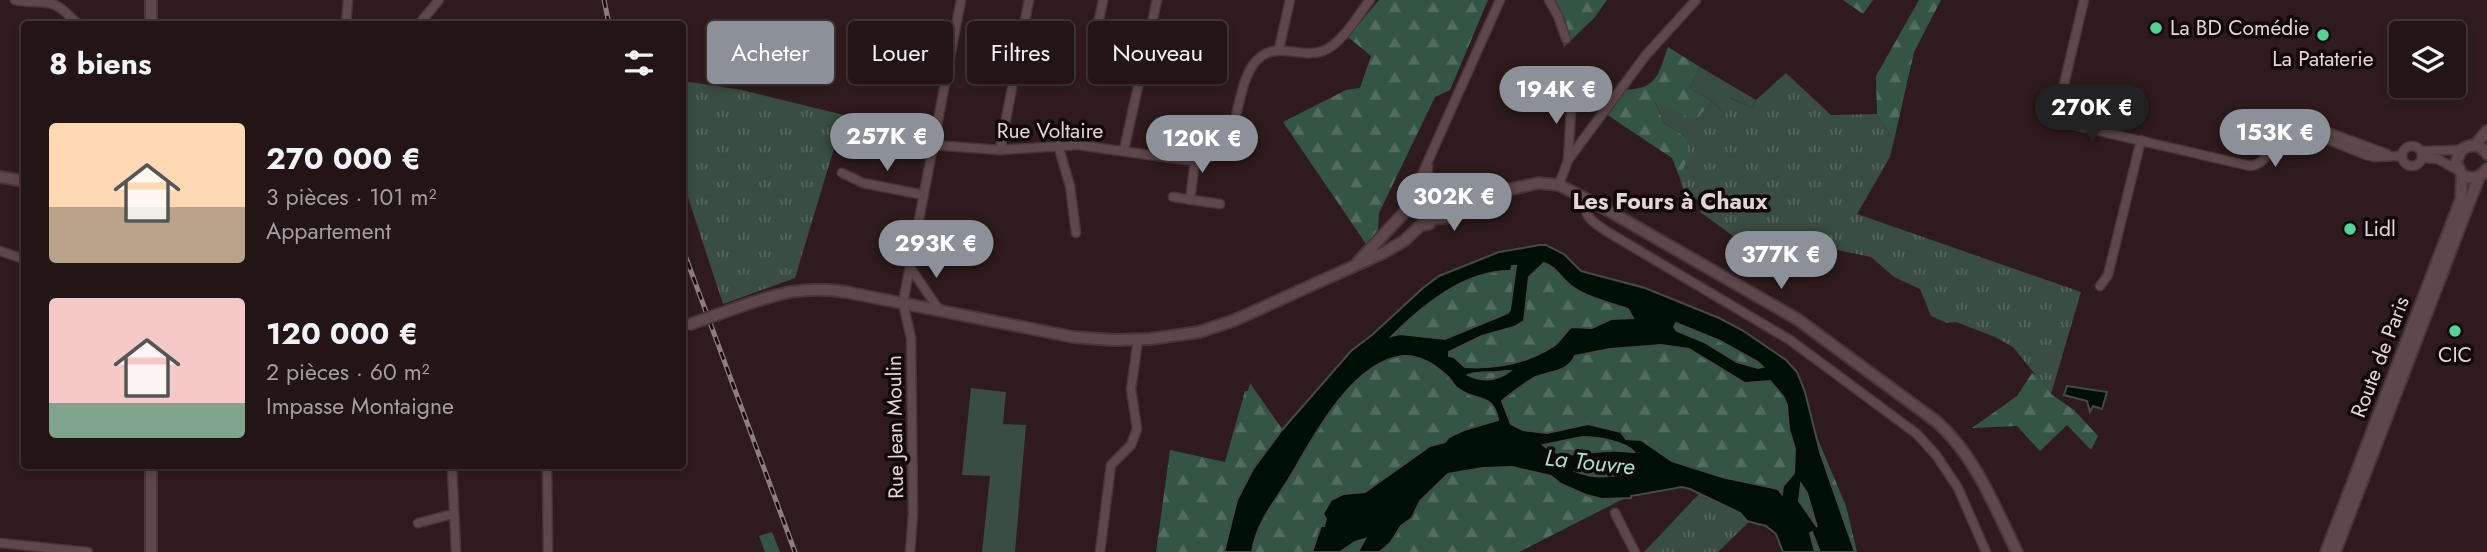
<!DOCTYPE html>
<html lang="fr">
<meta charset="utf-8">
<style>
body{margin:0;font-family:Jost,sans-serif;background:#2f2123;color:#f1f3f6;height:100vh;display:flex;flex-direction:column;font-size:26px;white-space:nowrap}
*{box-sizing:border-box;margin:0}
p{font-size:23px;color:#a39ea1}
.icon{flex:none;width:38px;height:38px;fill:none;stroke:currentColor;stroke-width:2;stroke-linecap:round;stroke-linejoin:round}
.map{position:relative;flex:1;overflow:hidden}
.sheet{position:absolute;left:21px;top:21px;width:665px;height:448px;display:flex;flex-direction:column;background:#231416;border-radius:7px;box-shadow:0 4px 10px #0003,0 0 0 2px #403335}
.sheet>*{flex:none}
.hud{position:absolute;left:707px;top:21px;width:665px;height:63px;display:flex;gap:14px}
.buttons{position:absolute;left:2389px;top:21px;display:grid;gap:14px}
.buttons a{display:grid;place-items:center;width:77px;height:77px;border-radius:7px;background:#231416;box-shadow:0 4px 10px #0003,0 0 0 2px #403335;font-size:35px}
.price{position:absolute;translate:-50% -60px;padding:0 16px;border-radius:24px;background:#8c9099;color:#fff;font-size:23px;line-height:46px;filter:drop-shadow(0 2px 4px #0008)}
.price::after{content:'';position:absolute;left:50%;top:42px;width:21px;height:16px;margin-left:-10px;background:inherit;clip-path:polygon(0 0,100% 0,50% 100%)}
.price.selected{background:#222;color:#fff}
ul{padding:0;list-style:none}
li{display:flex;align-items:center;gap:21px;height:175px;padding:0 28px}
li span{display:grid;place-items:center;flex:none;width:196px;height:140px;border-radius:7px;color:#555}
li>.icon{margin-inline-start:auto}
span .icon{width:84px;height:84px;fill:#fffc;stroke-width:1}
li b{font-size:30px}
h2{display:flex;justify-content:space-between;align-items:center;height:84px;padding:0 28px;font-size:30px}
.pill{padding:0 24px;border-radius:7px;background:#231416;box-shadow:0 4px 10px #0003,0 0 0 2px #403335;font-size:24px;line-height:63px}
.pill.selected{background:#8c9099;color:#fff}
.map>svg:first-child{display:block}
.grass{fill:url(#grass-tufts)}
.forest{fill:url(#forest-firs)}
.garden{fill:#3a4d42}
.water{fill:#000f06;stroke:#444b45;stroke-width:2;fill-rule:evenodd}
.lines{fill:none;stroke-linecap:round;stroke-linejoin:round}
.street-casing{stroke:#47373a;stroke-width:11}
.secondary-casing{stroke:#47373a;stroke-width:14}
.street{stroke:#5f484b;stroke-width:8}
.secondary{stroke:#5f484b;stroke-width:10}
.rail-casing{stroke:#8e7d7f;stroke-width:5}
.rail{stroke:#110809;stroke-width:2.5;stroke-dasharray:8;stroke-linecap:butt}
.secondary-bridge-casing{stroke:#47373a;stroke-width:14;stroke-linecap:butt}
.secondary-bridge{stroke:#5f484b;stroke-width:10}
.poi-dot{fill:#52d397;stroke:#110809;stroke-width:2.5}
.labels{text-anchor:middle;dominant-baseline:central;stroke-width:7;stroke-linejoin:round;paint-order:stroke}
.poi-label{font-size:21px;fill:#e4d6d7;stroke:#110809;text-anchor:start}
.street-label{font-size:21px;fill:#e4d6d7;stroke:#110809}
.neighbourhood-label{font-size:23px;font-weight:bold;fill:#e4d6d7;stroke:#110809}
.water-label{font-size:23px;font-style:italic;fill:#a7e3c1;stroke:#110809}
</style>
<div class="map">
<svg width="2487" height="552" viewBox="0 0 2487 552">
<defs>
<pattern id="grass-tufts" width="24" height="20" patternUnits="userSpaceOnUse" patternTransform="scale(1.75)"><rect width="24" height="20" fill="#3a4d42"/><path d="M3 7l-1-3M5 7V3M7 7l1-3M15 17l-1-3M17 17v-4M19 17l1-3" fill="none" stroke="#56665d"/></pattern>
<pattern id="forest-firs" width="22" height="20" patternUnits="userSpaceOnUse" patternTransform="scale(1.75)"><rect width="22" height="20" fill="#355544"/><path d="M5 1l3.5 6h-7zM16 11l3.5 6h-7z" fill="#526d5e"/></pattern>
</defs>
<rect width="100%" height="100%" fill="#2f1b1e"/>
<g class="grass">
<polygon points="1786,73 1831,115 1877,114 1894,140 1890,157 1857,214 2081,292 2051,394 2013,347 1995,337 1956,322 1947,323 1931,316 1920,289 1894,277 1871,257 1814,245 1809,248 1756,235 1744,241 1736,238 1700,212 1704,205 1683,189 1679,176 1688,157 1687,138 1664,123 1655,101 1696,120 1712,101 1725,114 1730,98 1752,108 1756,100"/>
<polygon points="683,81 742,90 844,115 795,278 723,304 683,182"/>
<polygon points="1700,493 1755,516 1718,552 1644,552"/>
</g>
<g class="forest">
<polygon points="1379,0 1488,0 1450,90 1435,97 1379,213 1378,230 1366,244 1283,122 1346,90 1360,88 1371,56 1348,37"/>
<polygon points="1544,0 1607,0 1594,18 1564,47 1554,14"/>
<polygon points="1843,0 1873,0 1863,14"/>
<polygon points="1919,0 1941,0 1914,52 1894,140 1877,114 1876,76"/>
<path d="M1668 47 1700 67 1689 88 1712 101 1696 120 1655 102 1664 123 1687 138 1689 157 1679 176 1672 158 1606 114 1625 90C1658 88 1658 75 1668 47Z"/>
<polygon points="1547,259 1670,306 1792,378 1846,506 1857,552 1790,552 1788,538 1755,516 1682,486 1631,495 1519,552 1156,552 1170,450 1225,462 1245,391 1248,391 1250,383 1282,429 1419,302 1455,281"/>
<polygon points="2032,373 2039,377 2051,394 2074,410 2098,436 2091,450 2067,425 2040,451 2017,426 1972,428 2017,396"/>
<polygon points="772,532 780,552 765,552 759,536"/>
</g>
<g class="garden">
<polygon points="1700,67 1756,100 1752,108 1731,98 1725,114 1712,101 1689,88"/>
<polygon points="971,388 1006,392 1003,424 1026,425 1015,552 982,552 990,476 962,475"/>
</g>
<g class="water">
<path d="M1540 245H1546L1564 254 1581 271 1645 288 1719 318 1742 330 1786 360 1797 372 1805 392 1820 452 1855 552H1820L1812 532 1810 533 1815 552H1783L1776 534 1766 526 1747 521 1740 513 1690 489 1682 487 1631 496V498L1602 499 1586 495 1561 484 1551 476 1512 467 1483 468 1448 474 1420 501 1412 518 1401 526 1391 542 1380 552H1358L1365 539 1355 542 1340 552H1312L1321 526H1324L1326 519 1323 514 1331 500 1343 494 1365 492 1430 446 1445 442 1449 437 1464 430 1498 420C1494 391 1473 403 1456 387 1452 384 1451 378 1446 375 1435 365 1419 355 1403 356 1354 361 1315 433 1293 472 1278 498 1257 520 1252 552H1224L1237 500 1253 469 1282 430 1351 351 1372 335 1423 288 1439 276 1499 252ZM1544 263C1556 267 1560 277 1570 285 1585 297 1609 303 1628 309L1633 318 1611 319 1592 328 1571 327C1565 333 1558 344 1552 347 1525 364 1496 369 1465 367L1454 357 1449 356V352L1482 336 1514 327 1524 321 1529 277ZM1512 266H1516L1510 310 1508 313 1445 339 1400 334 1392 336C1422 306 1465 270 1511 271ZM1676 323 1720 341 1758 362 1763 367 1758 368 1737 362 1704 342 1677 331 1674 327ZM1661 345 1689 349 1745 383 1770 381 1783 396 1787 405 1789 429 1795 449 1794 473 1783 486 1782 494 1778 489 1722 477 1672 461 1641 440 1626 439 1621 432 1588 424 1547 433 1523 430 1511 424 1502 401C1509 395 1529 380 1536 377 1551 371 1568 372 1575 356L1610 349ZM1505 371H1510C1497 381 1483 382 1468 375 1480 370 1493 374 1505 371ZM1582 437C1598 437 1626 442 1634 452 1625 452 1619 450 1608 451 1586 451 1562 462 1543 445ZM1603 465 1628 473C1609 477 1594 479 1575 471L1578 469 1594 471ZM1801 484 1807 493 1817 527 1799 501Z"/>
<polygon points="2067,386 2107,392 2102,409 2093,406 2090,412 2087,401 2064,395"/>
</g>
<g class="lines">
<defs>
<g id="street">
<path d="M15 0C29 4 43 0 55 5 64 9 71 18 78 24"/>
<polyline points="1549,0 1558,16 1566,39"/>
<path d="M2084 0 2060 101C2061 115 2065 120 2077 126L2250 166C2271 164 2274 136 2280 120"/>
<polyline points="346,24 348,0"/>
<polyline points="419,24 439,0"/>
<polyline points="1095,38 1103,1"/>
<polyline points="1279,49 1290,0"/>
<polyline points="2280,120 2366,155 2374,157 2401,156"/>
<polyline points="2280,120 2292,119 2387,154"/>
<path d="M933 145 1000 150 1078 145 1185 160C1245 165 1230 98 1253 65 1273 37 1298 60 1323 51 1343 43 1357 16 1370 0"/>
<polyline points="1058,145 1070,186 1076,233"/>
<circle cx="2412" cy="156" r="10"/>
<polyline points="1000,150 1029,0"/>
<polyline points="1124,150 1157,0"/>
<polyline points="2421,151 2461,150"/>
<polyline points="2422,158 2438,159 2459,171"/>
<polyline points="1568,160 1572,94"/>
<polyline points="842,173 863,183 924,195"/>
<polyline points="1559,185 1568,160 1646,55 1696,0"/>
<polyline points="1173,197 1220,204"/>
<path d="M1588 199C1579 217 1598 225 1611 234L1790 340 1917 434 1936 455 1958 488 1986 552"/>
<polyline points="1190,200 1195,161"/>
<polyline points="1426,200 1428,167"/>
<polyline points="1414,202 1414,194 1428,161 1500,0"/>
<polyline points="915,236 954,243 971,235"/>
<polyline points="0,251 24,259"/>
<polyline points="909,266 940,311"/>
<polyline points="2100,286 2108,275 2141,140"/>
<polyline points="452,466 456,552"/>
<polyline points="547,468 548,552"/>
<polyline points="1615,513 1635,552"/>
<polyline points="418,523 453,514"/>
<polyline points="0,543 88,552"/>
<polyline points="910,552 913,514 911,338 903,303 961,0"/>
<polyline points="1100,552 1111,465 1131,445 1137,429 1131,389 1138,340"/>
</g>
<g id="secondary">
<polyline points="151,0 151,24"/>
<polyline points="2475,145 2487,131"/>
<path d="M2487 154C2481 144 2471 143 2461 150L2456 162 2462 175C2472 180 2481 178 2487 169"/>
<polyline points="0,177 24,181"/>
<path d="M1358 262 1414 202C1422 198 1430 199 1435 208L1461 212"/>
<path d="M736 308C776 294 803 285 846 292L1073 337 1114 340 1150 339 1199 332 1235 320 1385 252 1404 241 1421 225 1429 224 1433 219 1452 217 1507 190 1538 183 1559 185 1602 207 1797 319 1937 422C1975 456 1995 507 2017 552"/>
<polyline points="151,552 151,466"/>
<polyline points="2326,552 2461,199 2462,175"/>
<polyline points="2335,552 2479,177"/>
</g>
</defs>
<use href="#street" class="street-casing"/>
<use href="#secondary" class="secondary-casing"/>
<use href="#street" class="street"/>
<use href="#secondary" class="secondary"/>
<defs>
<g id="rail">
<polyline points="604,0 609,24"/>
<polyline points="682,247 795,552"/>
</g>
</defs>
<use href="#rail" class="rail-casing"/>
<use href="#rail" class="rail"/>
<defs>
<polyline id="secondary-bridge" points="688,325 736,308"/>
</defs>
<use href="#secondary-bridge" class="secondary-bridge-casing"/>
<use href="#secondary-bridge" class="secondary-bridge"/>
</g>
<g class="poi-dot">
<circle cx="2156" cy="28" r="7"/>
<circle cx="2323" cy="35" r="7"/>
<circle cx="2350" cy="229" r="7"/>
<circle cx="2455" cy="331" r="7"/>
</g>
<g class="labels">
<g class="poi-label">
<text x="2170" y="28">La BD Comédie</text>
<text x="2323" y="59" text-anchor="middle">La Pataterie</text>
<text x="2364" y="229">Lidl</text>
<text x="2455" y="355" text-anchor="middle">CIC</text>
</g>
<g class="street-label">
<text x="1050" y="131">Rue Voltaire</text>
<text transform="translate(2380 357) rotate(-69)">Route de Paris</text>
<text transform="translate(895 427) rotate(-91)">Rue Jean Moulin</text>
</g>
<g class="neighbourhood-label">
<text x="1670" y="201">Les Fours à Chaux</text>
</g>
<g class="water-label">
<text transform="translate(1590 462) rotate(6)">La Touvre</text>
</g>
</g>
</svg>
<div class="buttons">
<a><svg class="icon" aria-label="layers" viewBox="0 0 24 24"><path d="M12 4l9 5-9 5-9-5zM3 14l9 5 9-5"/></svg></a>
</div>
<b class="price" style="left:1556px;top:126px">194K €</b>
<b class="price selected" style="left:2092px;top:144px">270K €</b>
<b class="price" style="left:2275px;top:169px">153K €</b>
<b class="price" style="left:887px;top:173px">257K €</b>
<b class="price" style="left:1202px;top:175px">120K €</b>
<b class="price" style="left:1454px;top:233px">302K €</b>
<b class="price" style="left:936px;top:280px">293K €</b>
<b class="price" style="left:1781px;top:291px">377K €</b>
<div class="hud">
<a class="pill selected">Acheter</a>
<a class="pill">Louer</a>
<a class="pill">Filtres</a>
<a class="pill">Nouveau</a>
</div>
<section class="sheet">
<h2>8 biens<svg class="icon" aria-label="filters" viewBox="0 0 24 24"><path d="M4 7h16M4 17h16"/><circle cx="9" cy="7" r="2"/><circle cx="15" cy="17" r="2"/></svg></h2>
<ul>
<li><span style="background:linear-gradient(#ffd9b3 60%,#b9a48a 0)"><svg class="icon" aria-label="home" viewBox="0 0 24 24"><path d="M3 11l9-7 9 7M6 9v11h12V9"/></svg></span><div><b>270 000 €</b><p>3 pièces · 101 m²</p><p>Appartement</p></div></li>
<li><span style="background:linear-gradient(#f6c9c9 75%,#7fa58c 0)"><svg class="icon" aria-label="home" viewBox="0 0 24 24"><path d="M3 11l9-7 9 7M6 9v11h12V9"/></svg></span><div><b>120 000 €</b><p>2 pièces · 60 m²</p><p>Impasse Montaigne</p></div></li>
</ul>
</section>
</div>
